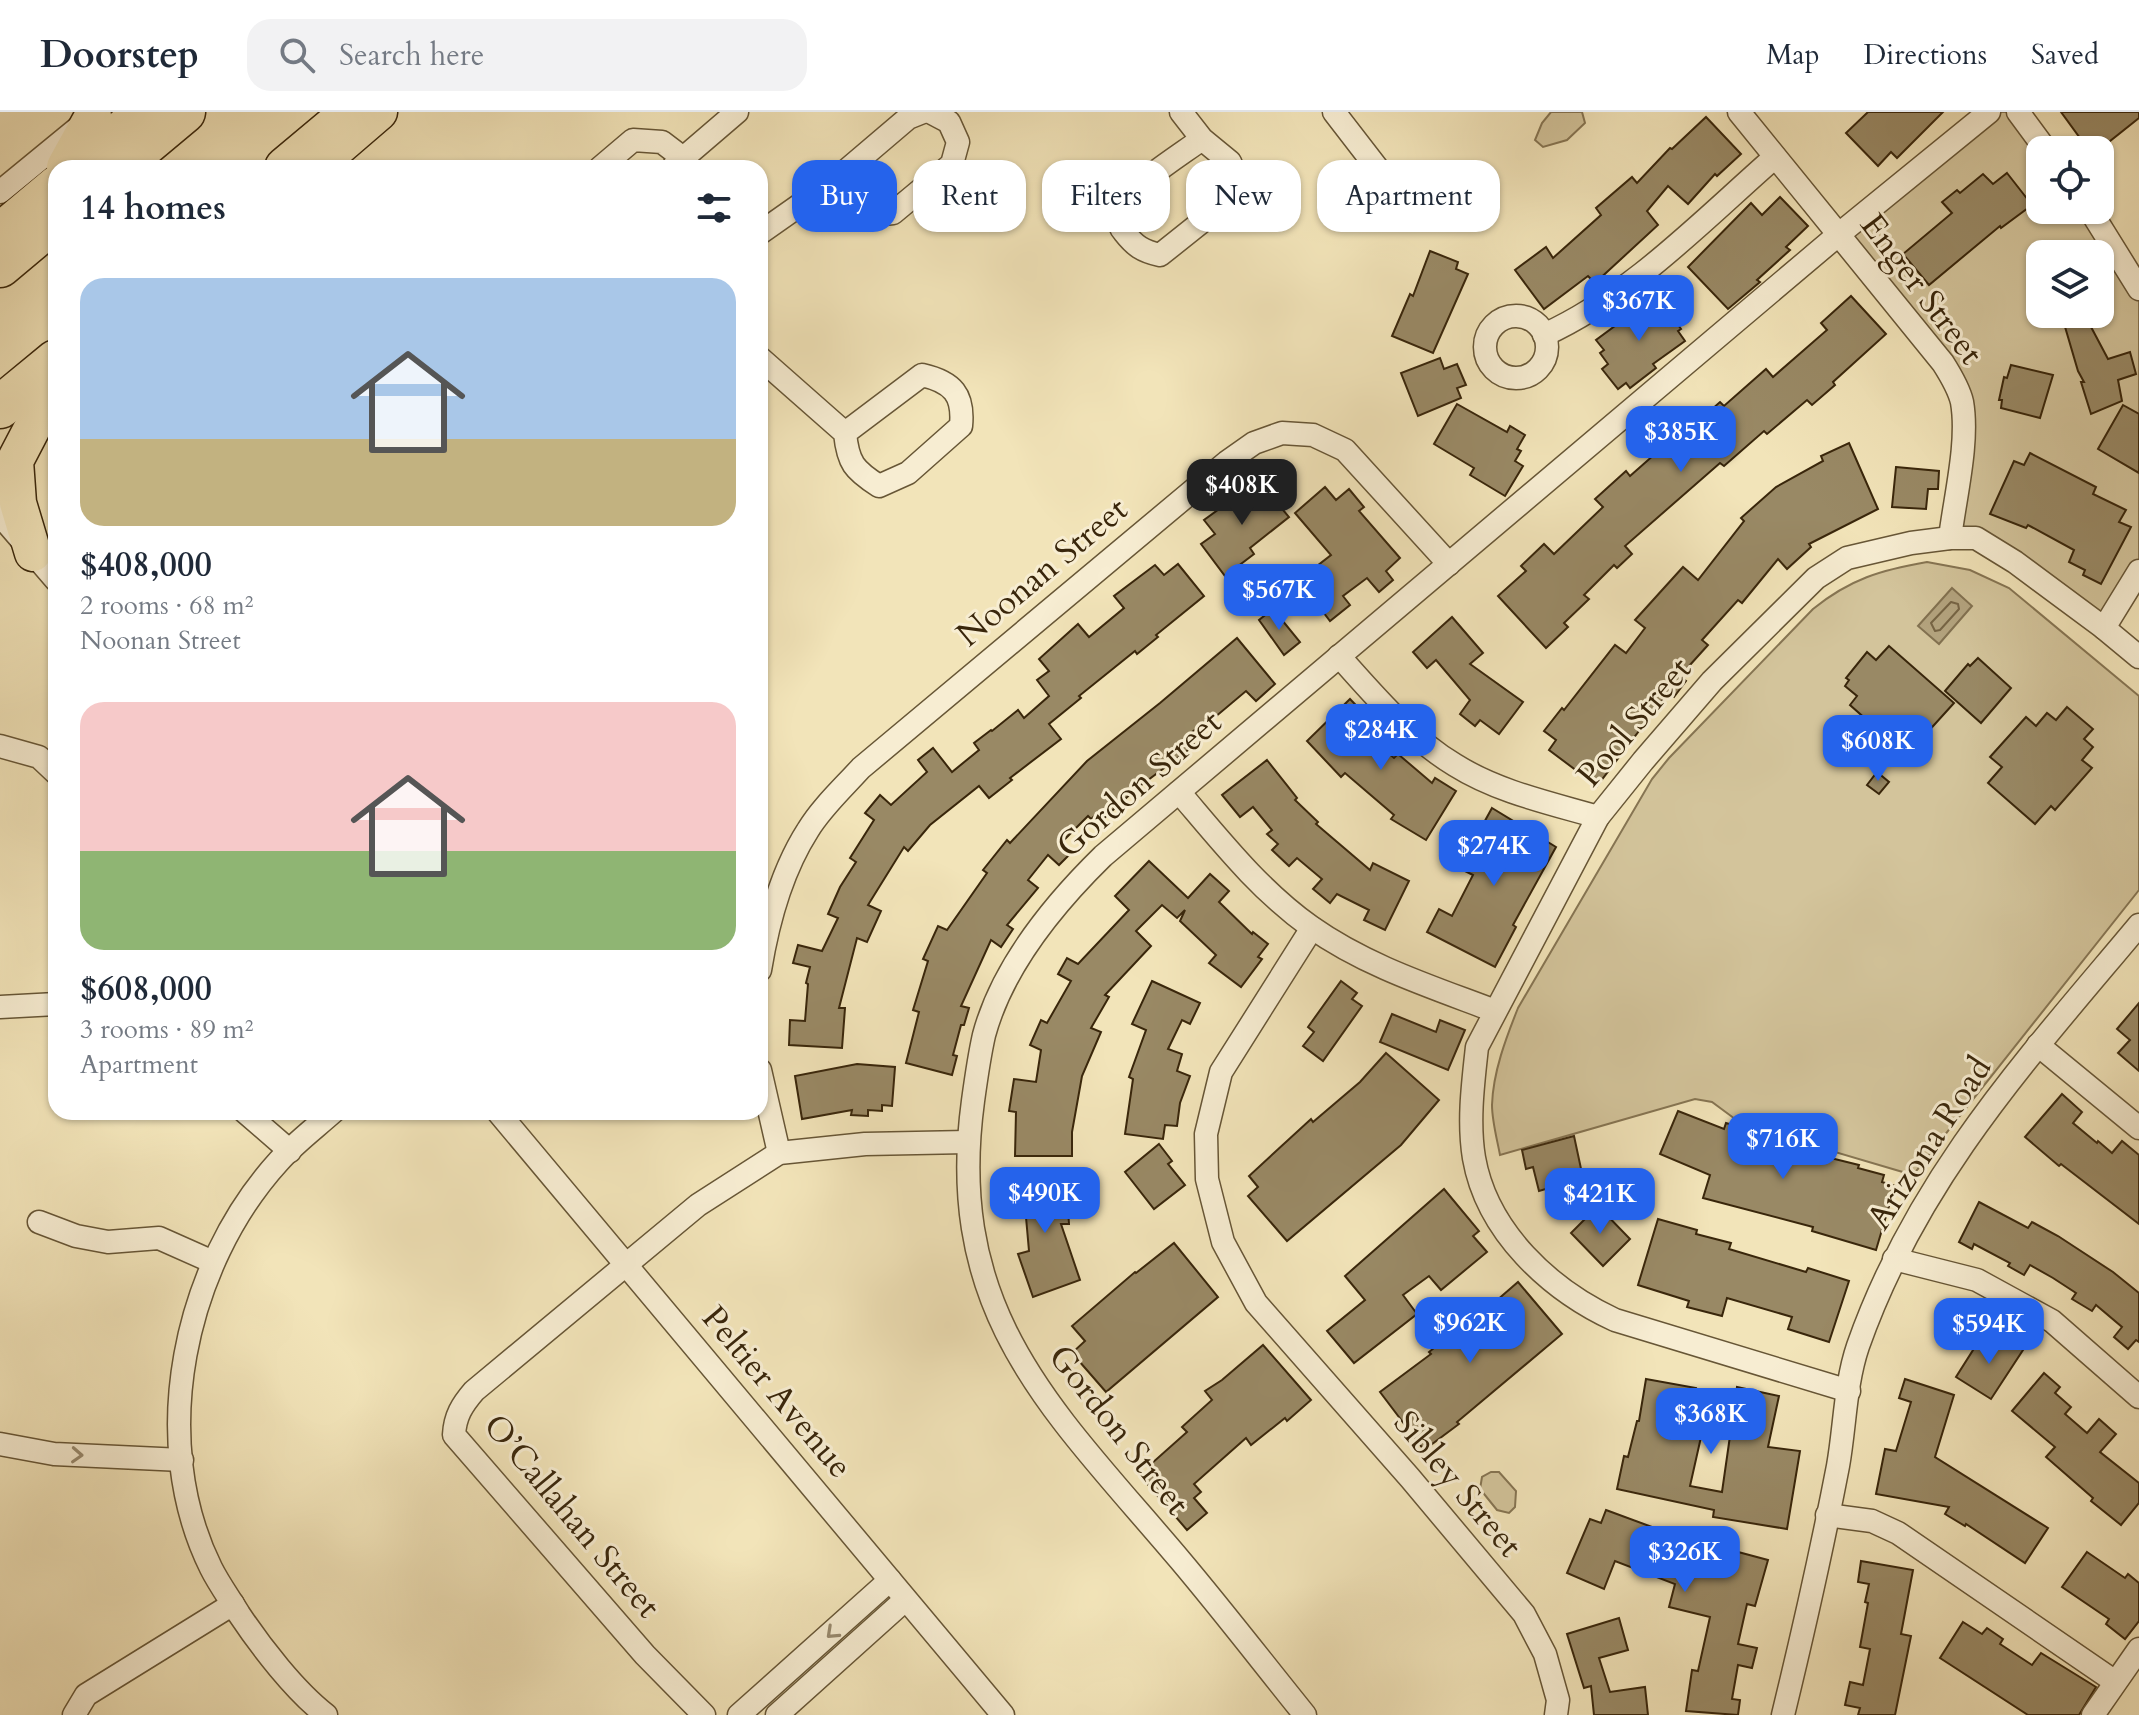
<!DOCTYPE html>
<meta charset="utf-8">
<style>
body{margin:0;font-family:Cardo,serif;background:#f2f2f3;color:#1f2937;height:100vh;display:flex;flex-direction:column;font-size:30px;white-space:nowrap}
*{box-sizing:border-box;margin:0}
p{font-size:26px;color:#747a83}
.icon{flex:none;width:44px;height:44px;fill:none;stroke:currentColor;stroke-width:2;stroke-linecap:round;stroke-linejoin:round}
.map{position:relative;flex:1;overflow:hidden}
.panel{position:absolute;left:48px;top:48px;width:720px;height:960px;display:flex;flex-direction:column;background:#fff;border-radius:24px;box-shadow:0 2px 6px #0004}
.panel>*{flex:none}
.top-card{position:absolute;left:792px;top:48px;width:760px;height:72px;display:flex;gap:16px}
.controls{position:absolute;left:2026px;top:24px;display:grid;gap:16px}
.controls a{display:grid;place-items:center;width:88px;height:88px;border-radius:16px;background:#fff;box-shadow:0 2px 6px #0004;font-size:40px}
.price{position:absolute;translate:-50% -68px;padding:0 18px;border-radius:16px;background:#2563eb;color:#fff;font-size:26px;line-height:52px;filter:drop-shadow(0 2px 4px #0008)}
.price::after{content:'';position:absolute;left:50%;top:48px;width:24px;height:18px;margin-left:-12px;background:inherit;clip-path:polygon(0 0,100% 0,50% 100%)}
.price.active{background:#222;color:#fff}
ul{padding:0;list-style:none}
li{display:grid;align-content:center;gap:16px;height:424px;padding:0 32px}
li span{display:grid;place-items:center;height:248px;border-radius:24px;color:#555}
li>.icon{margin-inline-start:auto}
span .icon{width:144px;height:144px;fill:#fffc;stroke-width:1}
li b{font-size:34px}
h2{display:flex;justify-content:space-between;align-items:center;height:96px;padding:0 32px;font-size:34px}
.chip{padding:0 28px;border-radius:24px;background:#fff;box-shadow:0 2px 6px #0004;font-size:28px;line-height:72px}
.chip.active{background:#2563eb;color:#fff}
header{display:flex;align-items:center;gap:48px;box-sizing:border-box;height:112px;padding:0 40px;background:#fff;border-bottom:2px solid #e0e1e3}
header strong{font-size:38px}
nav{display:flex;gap:44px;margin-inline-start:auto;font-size:28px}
.search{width:560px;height:72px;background:#f2f2f3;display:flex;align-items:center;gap:20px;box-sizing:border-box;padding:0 28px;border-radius:24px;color:#747a83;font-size:30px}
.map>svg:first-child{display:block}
.green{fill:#d3c49b;stroke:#867553;stroke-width:2;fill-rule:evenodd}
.water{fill:#b3a37e;stroke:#827150;stroke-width:2}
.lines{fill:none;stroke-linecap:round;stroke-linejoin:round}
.shore{stroke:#766444;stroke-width:2}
.building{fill:#998965;stroke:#39260b;stroke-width:2}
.minor-casing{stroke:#675636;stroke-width:25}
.primary-casing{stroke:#39260b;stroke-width:39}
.motorway-casing{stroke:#39260b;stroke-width:45}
.minor{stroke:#f7edd2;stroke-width:22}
.primary{stroke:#f2e4b9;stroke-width:36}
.motorway{stroke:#f2e4b9;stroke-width:42}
.oneway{stroke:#988a6e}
.labels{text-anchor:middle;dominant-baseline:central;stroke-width:6;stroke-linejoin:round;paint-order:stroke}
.street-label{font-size:34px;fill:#39260b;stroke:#f7edd2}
</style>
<header>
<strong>Doorstep</strong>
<div class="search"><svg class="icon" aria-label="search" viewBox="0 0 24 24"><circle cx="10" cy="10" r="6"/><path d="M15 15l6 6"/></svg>Search here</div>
<nav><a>Map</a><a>Directions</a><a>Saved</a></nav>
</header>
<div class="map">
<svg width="2139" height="1603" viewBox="0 0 2139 1603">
<rect width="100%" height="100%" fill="#f2e4b9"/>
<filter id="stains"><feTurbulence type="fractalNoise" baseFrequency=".0025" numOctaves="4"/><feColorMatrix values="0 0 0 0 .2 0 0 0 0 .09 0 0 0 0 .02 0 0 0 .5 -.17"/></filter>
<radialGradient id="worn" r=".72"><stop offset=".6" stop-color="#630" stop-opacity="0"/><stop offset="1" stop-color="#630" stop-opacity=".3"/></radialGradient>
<g class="green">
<polygon points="1551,0 1582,0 1585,11 1567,28 1543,35 1535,28 1542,11"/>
<path d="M1989 0H2018L2040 38V98H2090L2139 177V459L2104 516 2035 465 1950 426 1962 289 1838 123ZM2040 142H2100V202H2040Z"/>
<path d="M1927 450 1970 458 2009 476 2139 584V778L1913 1063 1828 1038 1817 1025 1749 1013 1735 1007 1712 990 1695 987 1500 1043C1497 1027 1492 1009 1492 993 1493 960 1506 926 1518 896L1652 667 1669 646 1813 497C1850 467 1881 458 1927 450Z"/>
<polygon points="1491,1360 1499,1360 1516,1379 1515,1395 1509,1401 1497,1398 1480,1377 1482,1365"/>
</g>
<polygon class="water" points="1952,476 1972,494 1939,532 1918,514"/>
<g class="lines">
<polygon class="shore" points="1951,490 1958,492 1959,497 1940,518 1935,519 1931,511"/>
</g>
<g class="building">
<polygon points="1868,0 1943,0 1897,46 1891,40 1878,54 1846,21"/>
<polygon points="2061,0 2139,0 2139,6 2105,33 2100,27 2088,37"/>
<polygon points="1706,5 1741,42 1717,64 1715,62 1688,92 1668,74 1647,99 1658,113 1595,171 1588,164 1544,197 1515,158 1546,135 1553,146 1601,103 1596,96 1632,65 1637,71 1670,36 1672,37"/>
<polygon points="2007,61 2032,93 2001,116 2000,114 1929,173 1903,142 1952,101 1942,90 1957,78 1960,81 1983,62 1993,72"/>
<polygon points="1780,85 1808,114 1786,135 1790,138 1757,168 1760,170 1728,197 1688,155 1751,91 1762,103"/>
<polygon points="1430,139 1458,150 1456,157 1468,162 1433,241 1392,224 1410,182 1413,184"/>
<polygon points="1651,183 1661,197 1665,194 1681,217 1678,219 1685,229 1653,252 1656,256 1630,276 1626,271 1618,277 1602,257 1608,252 1600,241 1604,238 1596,228 1627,205 1625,202"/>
<polygon points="1851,184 1886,222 1833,270 1835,273 1812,293 1807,288 1767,322 1764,319 1724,354 1720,351 1625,434 1632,442 1617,456 1614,453 1584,483 1589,487 1564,511 1568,515 1546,536 1498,484 1526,459 1521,454 1544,432 1554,442 1603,395 1595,387 1626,359 1630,364 1673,326 1676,329 1720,290 1724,294 1766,257 1773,265 1827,218 1821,211"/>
<polygon points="2073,202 2107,202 2090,213 2108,247 2130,240 2136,262 2118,268 2122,289 2091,302 2081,270 2084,270 2078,259 2063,208"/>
<polygon points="1440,246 1444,257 1457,252 1466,273 1457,276 1461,286 1418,304 1401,261"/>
<polygon points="2011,253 2053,263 2040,306 2001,296 2002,288 1999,288 2004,265 2007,266"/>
<polygon points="1457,292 1507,320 1510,314 1525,323 1517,337 1521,339 1515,349 1523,354 1505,384 1470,363 1474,356 1434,332"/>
<polygon points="2123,293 2139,302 2139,361 2098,337"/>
<polygon points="1849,331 1878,397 1809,432 1811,435 1787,457 1778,447 1742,491 1738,488 1702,528 1708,533 1680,564 1686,569 1674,585 1668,581 1597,674 1549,638 1556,628 1544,619 1562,596 1564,598 1615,533 1626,541 1645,516 1635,508 1683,455 1698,468 1744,409 1741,406 1776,375 1823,349 1821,344"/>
<polygon points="2030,341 2096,375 2093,382 2126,398 2119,410 2131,415 2101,472 2083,463 2085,458 2069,450 2074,438 2028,413 2026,416 1990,402 2014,349 2024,353"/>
<polygon points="1896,355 1939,359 1938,377 1928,377 1926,397 1892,395"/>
<polygon points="1260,371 1289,405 1250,436 1254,442 1225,464 1201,432 1215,422 1204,408 1226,392 1223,390 1237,378 1244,385"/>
<polygon points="1325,375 1336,388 1349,377 1364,395 1359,399 1400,446 1386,459 1393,468 1379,480 1367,466 1343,484 1350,493 1330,509 1299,468 1331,443 1295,401"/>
<polygon points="1178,452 1204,484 1156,523 1158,525 1137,542 1135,539 1079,584 1081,586 1049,612 1061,627 1010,666 1012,668 989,686 979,674 930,713 908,739 904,735 868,793 881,799 867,830 857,826 839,896 845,896 842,936 789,933 790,908 805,909 808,872 806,871 810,855 793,851 798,833 822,839 838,806 828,802 840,775 856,750 850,746 874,708 865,701 880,683 891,693 927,660 918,648 933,636 952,660 979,638 974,631 991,618 992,619 1018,598 1024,606 1049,584 1037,568 1049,559 1039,547 1078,512 1089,525 1124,496 1114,484 1155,453 1164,463"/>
<polygon points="1273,497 1300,530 1284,543 1259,508"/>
<polygon points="1452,505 1483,541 1470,552 1523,590 1499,622 1480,608 1475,614 1460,602 1470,588 1436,548 1427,556 1413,540"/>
<polygon points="1237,526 1275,572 1256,589 1246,579 1214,606 1212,604 1187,624 1195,633 1136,677 1102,708 1097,702 1091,707 1088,704 1061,731 1071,741 1059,753 1048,743 1028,768 1038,776 1007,813 1013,817 1001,835 991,828 961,894 969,896 964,913 961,913 953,943 957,944 952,963 906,951 919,900 913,898 928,849 923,847 938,814 947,818 987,761 983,758 1007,728 1010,731 1087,649 1160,591"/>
<polygon points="1889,534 1954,591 1925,623 1916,614 1894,632 1850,593 1857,584 1845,574 1849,568 1846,566 1867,540 1876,548"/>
<polygon points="1978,546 2011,576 1981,611 1945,579 1968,552 1970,554"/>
<polygon points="1350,587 1372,610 1363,619 1394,646 1398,642 1432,671 1435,666 1456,679 1426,728 1391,707 1394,703 1345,661 1341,665 1307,629"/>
<polygon points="2067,595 2093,617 2084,627 2093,635 2082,648 2092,656 2055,698 2051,694 2035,712 1988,671 2002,655 1990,645 2026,605 2036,614 2047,601 2056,608"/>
<polygon points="1267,648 1297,686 1295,688 1318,710 1316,712 1370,758 1373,751 1409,769 1385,818 1364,808 1369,798 1337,782 1330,791 1313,777 1322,767 1297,746 1289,754 1272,738 1278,732 1267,722 1272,718 1253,695 1240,705 1222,683"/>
<polygon points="1877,660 1889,670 1879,682 1867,673"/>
<polygon points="1492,696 1556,735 1513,813 1516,815 1495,855 1427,820 1439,797 1452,804 1473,763 1459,756"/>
<polygon points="1149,749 1188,786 1210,762 1229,779 1219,790 1252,822 1253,820 1268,832 1258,845 1262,847 1241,875 1209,851 1216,843 1180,809 1185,798 1177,806 1162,793 1136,819 1151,834 1105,883 1109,885 1091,916 1101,920 1082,964 1072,1020 1072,1044 1015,1044 1016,1000 1009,999 1014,967 1036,970 1041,938 1030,933 1041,908 1047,911 1071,869 1058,862 1067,846 1078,852 1129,798 1115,784"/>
<polygon points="1152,869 1200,891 1190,912 1182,908 1168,937 1182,942 1177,959 1190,964 1180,991 1177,1014 1165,1013 1163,1027 1125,1022 1133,967 1129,965 1146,918 1132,912"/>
<polygon points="1341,869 1357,881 1352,887 1362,894 1323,949 1303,934 1314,920 1308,915"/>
<polygon points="2139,891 2139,959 2118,941 2130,928 2117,917"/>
<polygon points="1392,902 1436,920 1440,908 1465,918 1448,958 1380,930"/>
<polygon points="1386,941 1439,988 1401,1033 1287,1129 1248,1084 1258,1075 1249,1064 1311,1007 1313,1010 1360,970"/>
<polygon points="857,952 895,955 892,994 882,993 882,999 868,998 868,1004 851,1003 852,998 802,1007 795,964"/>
<polygon points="2062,982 2082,1000 2073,1011 2097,1031 2098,1029 2112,1041 2122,1029 2139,1043 2139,1112 2061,1052 2059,1054 2025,1025"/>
<polygon points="1678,999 1724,1017 1726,1011 1756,1020 1754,1027 1859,1053 1858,1056 1884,1063 1882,1070 1895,1074 1876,1138 1812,1119 1813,1115 1703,1086 1710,1063 1660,1042"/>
<polygon points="1574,1024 1583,1066 1539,1079 1533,1055 1526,1057 1522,1038"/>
<polygon points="1159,1032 1172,1049 1168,1052 1185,1073 1154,1097 1125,1060"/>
<polygon points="1066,1069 1069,1112 1061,1112 1080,1168 1033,1185 1018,1142 1029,1139 1025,1094 1008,1095 1006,1074"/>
<polygon points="1444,1077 1479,1119 1473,1124 1487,1140 1441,1178 1429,1164 1403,1183 1417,1202 1354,1251 1327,1219 1365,1188 1345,1164"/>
<polygon points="1979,1090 2028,1116 2032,1110 2058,1124 2113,1160 2139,1181 2139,1230 2136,1228 2128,1237 2114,1225 2122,1215 2096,1193 2092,1199 2072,1187 2076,1181 2053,1166 2030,1153 2024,1163 2008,1154 2010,1151 1974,1132 1972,1137 1959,1130"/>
<polygon points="1598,1094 1630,1127 1603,1154 1571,1121"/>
<polygon points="1658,1107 1697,1118 1696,1122 1731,1131 1729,1137 1806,1160 1808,1156 1849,1169 1829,1230 1788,1217 1792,1205 1727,1186 1722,1204 1687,1195 1689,1189 1638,1173"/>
<polygon points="1174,1131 1218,1185 1106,1280 1072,1241 1085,1229 1072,1214 1135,1160 1136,1161"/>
<polygon points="1518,1170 1562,1222 1457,1310 1459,1312 1424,1338 1380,1280 1431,1242 1429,1240 1486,1194 1488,1196"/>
<polygon points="1982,1224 2001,1236 2007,1228 2023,1238 1991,1287 1956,1265"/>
<polygon points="1263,1233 1311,1288 1287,1309 1285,1306 1251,1333 1246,1326 1194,1372 1201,1380 1194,1386 1207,1401 1187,1418 1145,1369 1157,1359 1151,1352 1187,1320 1182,1315 1212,1288 1205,1279 1222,1268"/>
<polygon points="2044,1261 2060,1275 2055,1281 2071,1295 2065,1302 2087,1321 2099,1307 2116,1322 2100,1340 2139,1371 2139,1391 2121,1413 2091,1389 2093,1386 2046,1345 2055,1335 2012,1299"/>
<polygon points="1646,1267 1696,1276 1695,1282 1710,1285 1690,1374 1722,1380 1737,1275 1779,1284 1768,1335 1800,1339 1787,1417 1713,1405 1714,1398 1617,1377 1624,1344 1628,1345 1637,1309 1639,1309"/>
<polygon points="1905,1267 1954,1283 1935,1345 2048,1416 2025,1451 1966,1412 1965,1414 1945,1402 1949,1395 1876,1382 1885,1337 1896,1339 1911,1290 1899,1286"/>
<polygon points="1606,1398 1671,1422 1768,1448 1755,1494 1747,1492 1738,1532 1757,1536 1752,1556 1738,1553 1732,1587 1740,1588 1738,1603 1686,1599 1692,1558 1698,1559 1710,1505 1669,1495 1675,1472 1615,1449 1604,1477 1567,1461 1590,1407 1601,1411"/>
<polygon points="2087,1440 2125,1466 2128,1462 2139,1471 2139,1509 2125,1527 2106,1512 2109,1507 2062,1475"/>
<polygon points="1861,1449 1913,1458 1901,1522 1911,1524 1895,1603 1858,1603 1860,1596 1845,1593 1850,1570 1863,1573 1870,1537 1860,1535 1868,1491 1865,1490 1869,1472 1858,1470"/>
<polygon points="1619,1506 1628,1538 1599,1546 1610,1580 1645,1575 1648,1603 1594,1603 1591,1574 1584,1576 1567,1522"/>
<polygon points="1963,1510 1982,1522 1987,1516 2003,1527 2000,1532 2032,1553 2041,1541 2096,1575 2079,1603 2028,1603 1940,1546"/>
</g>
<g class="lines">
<defs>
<g id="minor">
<path d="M1181 0 1202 27 1230 50 1238 69 1229 88 1160 143C1142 139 1135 134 1124 120 1116 111 1118 94 1126 86 1142 67 1180 43 1202 27"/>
<polyline points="1334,0 1388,70"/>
<path d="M1739 0 1943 251C1950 262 1959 277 1962 290 1969 330 1955 385 1950 426"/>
<polyline points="2018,0 2046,38"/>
<polyline points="674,54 737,0"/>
<polyline points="600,56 633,28 662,30 683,46"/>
<polyline points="834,69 856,94 874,103 893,101 952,52 958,30 949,10 930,0"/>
<polyline points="0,80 78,16"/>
<polyline points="2090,98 2139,177"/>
<polyline points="760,121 834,69 908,6 923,0"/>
<circle cx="1516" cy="235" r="31"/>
<path d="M1544 223C1632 183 1703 108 1775 45"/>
<path d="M760 246 845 321C848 351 854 358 879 374L908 361 961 314C964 283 953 270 922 263L845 321"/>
<polyline points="0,403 56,468"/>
<polyline points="2104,516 2139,459"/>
<path d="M1339 544C1374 583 1410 626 1455 653 1498 680 1550 691 1598 705"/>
<polyline points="0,634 39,645 56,661"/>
<path d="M1179 680C1220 728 1259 778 1311 815 1366 854 1432 875 1495 899"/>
<polyline points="1312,816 1221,960 1206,1022 1207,1067 1223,1130 1256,1191 1410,1366 1524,1502 1545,1542 1558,1588 1556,1603"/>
<path d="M760 858C768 809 781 760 808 718 822 695 843 676 861 656L1227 350 1254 331 1282 321 1313 323 1345 338 1449 452"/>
<polyline points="0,895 56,892"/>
<polyline points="2038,933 2139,1016"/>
<polyline points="760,958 779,1041"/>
<polyline points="245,1000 290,1039"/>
<polyline points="498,1000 1003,1603"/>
<polyline points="39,1110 76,1124 108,1130 159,1126 213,1150"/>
<polyline points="1894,1147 1977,1168 2052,1209 2139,1285"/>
<path d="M1849 1279 1615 1208C1550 1178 1487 1120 1474 1046 1468 1010 1473 971 1477 935L1598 705 1643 649 1712 569 1816 466 1847 446 1911 431 1950 426H1976L2015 450 2104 516 2139 545"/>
<polyline points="0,1332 54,1342 182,1348"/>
<polyline points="1827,1403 1872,1409 1898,1421 2114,1569"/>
<polyline points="74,1603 86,1583 233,1492"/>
<path d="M326 1603C295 1579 261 1535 239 1502 230 1487 219 1472 211 1456 147 1327 184 1153 279 1049 295 1031 315 1016 333 1000"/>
<path d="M704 1603 645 1543 454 1323C455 1304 462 1293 474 1279L698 1093 779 1041 865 1032 967 1030"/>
<polyline points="739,1603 890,1468"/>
<polyline points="777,1603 905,1488"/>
<path d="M1305 1603C1263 1551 1223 1499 1180 1448 1054 1299 944 1203 973 989 976 967 979 945 984 923 1002 856 1054 792 1103 744L1838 123 1989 0"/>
<path d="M1783 1603C1803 1521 1822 1437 1838 1354 1845 1315 1845 1272 1858 1234 1917 1066 2027 947 2139 813"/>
<polyline points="2093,1603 2139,1537"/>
</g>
<g id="primary">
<polyline points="336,37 379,0"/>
<polyline points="65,55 93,4"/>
<polyline points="75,56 141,0"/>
<polyline points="0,119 56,72"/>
<polyline points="33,441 18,391 15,349 52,278"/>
</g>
<g id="motorway">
<polyline points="117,56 184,0"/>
<polyline points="286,56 353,0"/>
<polyline points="0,154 56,107"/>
<polyline points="0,295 56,249"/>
</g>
</defs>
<use href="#minor" class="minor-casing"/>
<use href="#primary" class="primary-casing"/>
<use href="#motorway" class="motorway-casing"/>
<use href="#minor" class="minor"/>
<use href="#primary" class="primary"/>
<use href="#motorway" class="motorway"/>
</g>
<defs><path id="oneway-chevron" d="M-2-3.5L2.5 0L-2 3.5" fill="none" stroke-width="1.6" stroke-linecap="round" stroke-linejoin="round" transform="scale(2)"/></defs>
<g class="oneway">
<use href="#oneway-chevron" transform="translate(77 1343) rotate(3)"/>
<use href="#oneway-chevron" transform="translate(832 1521) rotate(137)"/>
</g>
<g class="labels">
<g class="street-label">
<text transform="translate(1922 177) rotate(53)">Enger Street</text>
<text transform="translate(1042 460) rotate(-40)">Noonan Street</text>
<text transform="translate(1634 610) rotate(-50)">Pool Street</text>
<text transform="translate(1139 672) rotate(-41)">Gordon Street</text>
<text transform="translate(1929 1031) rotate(-57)">Arizona Road</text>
<text transform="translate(777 1280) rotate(50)">Peltier Avenue</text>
<text transform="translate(1119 1318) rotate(52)">Gordon Street</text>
<text transform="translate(1458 1372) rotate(50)">Sibley Street</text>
<text transform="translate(572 1404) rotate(50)">O’Callahan Street</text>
</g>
</g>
<rect width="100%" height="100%" filter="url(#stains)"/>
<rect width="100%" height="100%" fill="url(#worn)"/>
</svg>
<div class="controls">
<a><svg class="icon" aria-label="locate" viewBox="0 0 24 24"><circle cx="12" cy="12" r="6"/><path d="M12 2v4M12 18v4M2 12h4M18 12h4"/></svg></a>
<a><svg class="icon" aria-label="layers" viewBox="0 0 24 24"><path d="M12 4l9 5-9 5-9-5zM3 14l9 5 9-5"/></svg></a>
</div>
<b class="price" style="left:1639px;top:231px">$367K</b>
<b class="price" style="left:1681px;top:362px">$385K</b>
<b class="price active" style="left:1242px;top:415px">$408K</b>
<b class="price" style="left:1279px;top:520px">$567K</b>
<b class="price" style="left:1381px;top:660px">$284K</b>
<b class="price" style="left:1878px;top:671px">$608K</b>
<b class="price" style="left:1494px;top:776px">$274K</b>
<b class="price" style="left:1783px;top:1069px">$716K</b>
<b class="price" style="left:1045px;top:1123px">$490K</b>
<b class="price" style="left:1600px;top:1124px">$421K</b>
<b class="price" style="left:1470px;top:1253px">$962K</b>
<b class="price" style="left:1989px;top:1254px">$594K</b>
<b class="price" style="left:1711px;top:1344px">$368K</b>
<b class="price" style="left:1685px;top:1482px">$326K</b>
<div class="top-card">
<a class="chip active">Buy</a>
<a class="chip">Rent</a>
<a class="chip">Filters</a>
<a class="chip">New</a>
<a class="chip">Apartment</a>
</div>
<section class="panel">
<h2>14 homes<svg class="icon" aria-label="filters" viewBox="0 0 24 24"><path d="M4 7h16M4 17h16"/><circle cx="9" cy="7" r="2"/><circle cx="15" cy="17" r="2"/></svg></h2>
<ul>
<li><span style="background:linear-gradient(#a9c7e8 65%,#c2b280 0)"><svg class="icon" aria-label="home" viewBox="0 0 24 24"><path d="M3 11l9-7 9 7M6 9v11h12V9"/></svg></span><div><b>$408,000</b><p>2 rooms · 68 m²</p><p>Noonan Street</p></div></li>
<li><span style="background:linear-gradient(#f6c9c9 60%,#8fb573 0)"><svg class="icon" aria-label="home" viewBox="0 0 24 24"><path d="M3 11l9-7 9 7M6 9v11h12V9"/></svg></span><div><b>$608,000</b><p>3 rooms · 89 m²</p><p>Apartment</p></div></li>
</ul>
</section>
</div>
